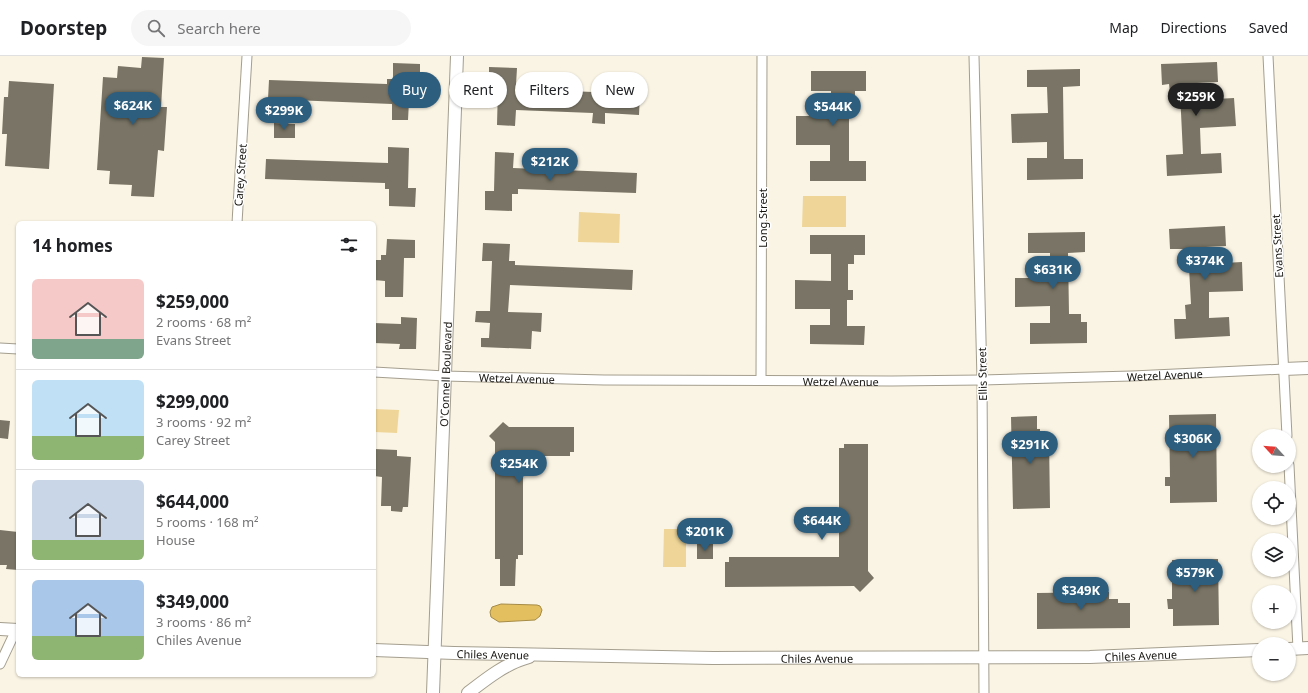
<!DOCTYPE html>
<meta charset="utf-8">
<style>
body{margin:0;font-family:"Noto Sans",sans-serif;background:#f6f6f6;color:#202124;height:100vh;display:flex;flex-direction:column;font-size:15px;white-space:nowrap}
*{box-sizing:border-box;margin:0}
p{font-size:13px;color:#757577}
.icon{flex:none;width:22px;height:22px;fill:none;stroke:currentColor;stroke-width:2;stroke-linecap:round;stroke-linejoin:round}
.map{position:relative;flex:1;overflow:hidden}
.side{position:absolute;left:16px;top:165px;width:360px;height:456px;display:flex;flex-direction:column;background:#fff;border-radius:6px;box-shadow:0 1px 3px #0004}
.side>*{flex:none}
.hud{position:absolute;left:388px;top:16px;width:380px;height:36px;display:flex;gap:8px}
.needle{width:26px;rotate:296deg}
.controls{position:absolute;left:1252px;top:373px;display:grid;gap:8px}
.controls a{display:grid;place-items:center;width:44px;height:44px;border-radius:50%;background:#fff;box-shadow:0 1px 3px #0004;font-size:20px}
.price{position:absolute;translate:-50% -34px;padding:0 9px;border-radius:14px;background:#2e5e7d;color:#fff;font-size:13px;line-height:26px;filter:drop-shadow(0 1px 2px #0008)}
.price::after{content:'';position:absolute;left:50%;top:24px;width:12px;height:9px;margin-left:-6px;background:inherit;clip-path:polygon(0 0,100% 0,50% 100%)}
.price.current{background:#222;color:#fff}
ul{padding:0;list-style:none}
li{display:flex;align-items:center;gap:12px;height:100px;padding:0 16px}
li+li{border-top:1px solid #e0e0e0}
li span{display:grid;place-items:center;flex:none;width:112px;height:80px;border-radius:6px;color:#555}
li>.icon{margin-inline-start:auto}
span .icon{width:48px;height:48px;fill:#fffc;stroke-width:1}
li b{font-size:17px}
h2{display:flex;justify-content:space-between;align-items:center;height:48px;padding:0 16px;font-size:17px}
.chip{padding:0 14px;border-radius:18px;background:#fff;box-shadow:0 1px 3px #0004;font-size:14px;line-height:36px}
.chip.current{background:#2e5e7d;color:#fff}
header{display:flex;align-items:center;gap:24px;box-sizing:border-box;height:56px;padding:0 20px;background:#fff;border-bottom:1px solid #e0e0e0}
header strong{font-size:19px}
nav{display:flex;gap:22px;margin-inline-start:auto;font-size:14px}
.search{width:280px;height:36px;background:#f6f6f6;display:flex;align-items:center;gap:10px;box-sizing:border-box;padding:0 14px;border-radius:22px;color:#757577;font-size:15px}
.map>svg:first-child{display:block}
.green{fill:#efd698}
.water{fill:#e3bf5f;stroke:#a58b46}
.building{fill:#797465}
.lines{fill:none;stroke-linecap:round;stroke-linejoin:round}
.street-casing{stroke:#a49e8f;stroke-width:11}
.secondary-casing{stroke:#a49e8f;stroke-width:14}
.street{stroke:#fff;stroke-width:9}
.secondary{stroke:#fff;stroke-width:12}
.labels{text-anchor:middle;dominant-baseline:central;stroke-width:3;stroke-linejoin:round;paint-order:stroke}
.street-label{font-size:11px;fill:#14120d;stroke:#fff}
</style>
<header>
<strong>Doorstep</strong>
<div class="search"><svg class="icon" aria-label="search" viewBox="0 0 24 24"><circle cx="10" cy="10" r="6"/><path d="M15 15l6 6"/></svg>Search here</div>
<nav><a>Map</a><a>Directions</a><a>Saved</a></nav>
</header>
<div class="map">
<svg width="1308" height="637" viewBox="0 0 1308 637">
<rect width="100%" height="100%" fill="#faf4e4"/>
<g class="green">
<polygon points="803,140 846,140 846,171 802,171"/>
<polygon points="579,156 620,158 619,187 578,186"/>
<polygon points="374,353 399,354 397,377 374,376"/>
<polygon points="664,473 686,473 686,511 663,511"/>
</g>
<polygon class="water" points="501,548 537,549 540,550 542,554 540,560 535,564 499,566 491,561 490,556 492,551"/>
<g class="building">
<polygon points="142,1 164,2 161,51 167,51 164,95 158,94 154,141 131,140 132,129 109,128 110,115 97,114 103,21 117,22 118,10 141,12"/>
<polygon points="1217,6 1218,26 1197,27 1198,44 1234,42 1236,70 1200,72 1201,98 1221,97 1222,117 1167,120 1166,99 1183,98 1180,36 1170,37 1169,28 1162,29 1161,8"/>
<polygon points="393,7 420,8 420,26 410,26 408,64 392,64 392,48 268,43 269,24 387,28 387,23 393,23"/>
<polygon points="489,11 517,12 516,29 522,29 522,33 640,38 639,59 605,57 605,68 592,67 593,57 516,54 515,70 497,69 498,30 489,30"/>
<polygon points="1080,13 1080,30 1063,31 1064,103 1083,103 1083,123 1027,124 1027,102 1047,102 1047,86 1012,87 1011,58 1048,57 1047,31 1027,31 1027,14"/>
<polygon points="811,15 866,15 866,35 855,35 855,49 849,49 849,105 866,105 866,125 810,125 810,105 830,105 830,89 796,89 796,60 831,60 831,35 811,35"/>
<polygon points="9,25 54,28 49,113 5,110 7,78 2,78 4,41 8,41"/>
<polygon points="274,67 295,68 295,82 274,82"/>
<polygon points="388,91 409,92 408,132 416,132 415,151 389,150 389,133 385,133 385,127 265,123 266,103 388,107"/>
<polygon points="495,96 514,97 513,112 637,117 636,137 518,133 518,138 512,138 512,155 485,154 485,135 494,135"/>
<polygon points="1225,170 1226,190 1206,191 1207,208 1242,206 1243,235 1209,236 1209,262 1229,261 1230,280 1175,283 1174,263 1186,263 1185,249 1191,248 1188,193 1170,193 1169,173"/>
<polygon points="1085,176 1085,196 1068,197 1069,258 1081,258 1081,266 1087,266 1087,287 1030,288 1030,267 1050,267 1050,250 1015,251 1015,222 1050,222 1050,197 1028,197 1028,177"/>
<polygon points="810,179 865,179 865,199 854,199 854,208 848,208 848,234 853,234 853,244 847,244 847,270 865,270 864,289 810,288 810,269 830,269 830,253 795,253 795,224 831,225 831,198 810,198"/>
<polygon points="387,183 415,184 415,202 404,202 403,241 385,241 385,225 374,224 374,204 381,204 381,199 386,199"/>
<polygon points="483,187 510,188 509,205 515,205 515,209 633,214 632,234 510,229 508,256 542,257 541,276 532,275 531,293 481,291 481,282 489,282 490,267 475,266 476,255 490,255 492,205 482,205"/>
<polygon points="401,261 417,262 416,293 399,293 400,288 374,287 374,267 401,268"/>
<polygon points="1216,358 1217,446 1170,447 1170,430 1165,430 1165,421 1170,421 1169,359"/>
<polygon points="1037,360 1037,373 1040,373 1040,380 1049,380 1050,452 1013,453 1011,361"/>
<polygon points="0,364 10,365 8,383 0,382"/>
<polygon points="503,366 509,371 574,371 574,396 570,396 570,400 534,400 523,411 523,499 518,499 518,503 516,503 515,530 500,530 500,503 495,503 495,386 489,380"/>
<polygon points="844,388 868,388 868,515 874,522 860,536 854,530 725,531 725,506 729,506 729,501 839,501 839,392 844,392"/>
<polygon points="374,393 397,394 397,400 411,401 408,451 403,451 402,456 391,455 391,450 381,450 382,421 374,420"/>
<polygon points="0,474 18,476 18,514 6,513 7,509 0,509"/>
<rect x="697" y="488" width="16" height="15"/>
<polygon points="1218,503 1219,569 1173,570 1173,553 1168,553 1167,543 1172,543 1172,504"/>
<polygon points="1109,536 1109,543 1118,543 1118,547 1130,547 1130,572 1037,573 1037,537"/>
</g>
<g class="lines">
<defs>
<g id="street">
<polyline points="974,0 982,324 984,637"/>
<polyline points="1268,0 1287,380"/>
<polyline points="237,167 247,0"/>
<polyline points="0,292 18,293"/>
<path id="s1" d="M374 316 445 320 604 324 892 325 982 324 1132 320 1284 313"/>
<polyline points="761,324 762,0"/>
<polyline points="1289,409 1298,593"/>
<polyline points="0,608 16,574"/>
</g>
<g id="secondary">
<polyline points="1284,313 1308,312"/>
<polyline points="0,573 18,574"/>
<polyline points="1289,593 1308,592"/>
<path id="s2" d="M374 594 454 597 713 602 1090 601 1259 594"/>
<path id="s3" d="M433 637 457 0"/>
<path d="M468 637C486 623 506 607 529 601"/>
</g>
</defs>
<use href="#street" class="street-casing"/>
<use href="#secondary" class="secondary-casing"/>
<use href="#street" class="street"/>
<use href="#secondary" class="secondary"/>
</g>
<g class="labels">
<g class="street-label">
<text transform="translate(240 119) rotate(-86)">Carey Street</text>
<text transform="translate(762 162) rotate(-90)">Long Street</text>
<text transform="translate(1277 190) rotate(-93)">Evans Street</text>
<text transform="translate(982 318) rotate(-91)">Ellis Street</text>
<text stroke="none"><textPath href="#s1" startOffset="791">Wetzel Avenue</textPath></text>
<text stroke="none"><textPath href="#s3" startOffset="319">O'Connell Boulevard</textPath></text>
<text stroke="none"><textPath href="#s1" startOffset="143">Wetzel Avenue</textPath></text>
<text stroke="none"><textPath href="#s1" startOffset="467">Wetzel Avenue</textPath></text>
<text stroke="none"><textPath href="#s2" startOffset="119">Chiles Avenue</textPath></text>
<text stroke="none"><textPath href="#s2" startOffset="767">Chiles Avenue</textPath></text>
<text stroke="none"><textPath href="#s2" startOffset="443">Chiles Avenue</textPath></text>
</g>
</g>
</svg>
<div class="controls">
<a><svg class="needle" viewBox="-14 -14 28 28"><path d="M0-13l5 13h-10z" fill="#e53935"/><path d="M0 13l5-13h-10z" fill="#757577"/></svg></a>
<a><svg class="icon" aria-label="locate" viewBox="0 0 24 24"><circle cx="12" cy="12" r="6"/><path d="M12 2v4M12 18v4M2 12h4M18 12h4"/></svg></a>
<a><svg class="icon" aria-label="layers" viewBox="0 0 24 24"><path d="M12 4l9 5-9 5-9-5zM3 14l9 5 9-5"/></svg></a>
<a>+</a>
<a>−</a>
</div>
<b class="price current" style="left:1196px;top:61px">$259K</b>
<b class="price" style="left:133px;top:70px">$624K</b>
<b class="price" style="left:833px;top:71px">$544K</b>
<b class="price" style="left:284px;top:75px">$299K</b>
<b class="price" style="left:550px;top:126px">$212K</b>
<b class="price" style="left:1205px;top:225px">$374K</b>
<b class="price" style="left:1053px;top:234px">$631K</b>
<b class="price" style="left:1193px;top:403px">$306K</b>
<b class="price" style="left:1030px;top:409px">$291K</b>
<b class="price" style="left:519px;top:428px">$254K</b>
<b class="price" style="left:822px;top:485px">$644K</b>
<b class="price" style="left:705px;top:496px">$201K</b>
<b class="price" style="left:1195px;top:537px">$579K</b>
<b class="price" style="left:1081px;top:555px">$349K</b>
<div class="hud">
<a class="chip current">Buy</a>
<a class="chip">Rent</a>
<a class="chip">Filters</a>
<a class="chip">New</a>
</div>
<section class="side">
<h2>14 homes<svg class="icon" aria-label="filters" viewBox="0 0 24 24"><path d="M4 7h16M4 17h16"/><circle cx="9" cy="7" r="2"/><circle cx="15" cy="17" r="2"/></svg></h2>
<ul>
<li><span style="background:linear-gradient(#f6c9c9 75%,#7fa58c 0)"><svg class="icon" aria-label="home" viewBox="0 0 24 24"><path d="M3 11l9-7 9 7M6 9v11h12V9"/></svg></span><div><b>$259,000</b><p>2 rooms · 68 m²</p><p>Evans Street</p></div></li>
<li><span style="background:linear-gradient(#bfe0f5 70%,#8fb573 0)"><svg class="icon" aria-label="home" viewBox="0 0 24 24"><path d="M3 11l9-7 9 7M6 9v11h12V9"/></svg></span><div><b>$299,000</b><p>3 rooms · 92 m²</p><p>Carey Street</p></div></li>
<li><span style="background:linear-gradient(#c9d6e8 75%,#8fb573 0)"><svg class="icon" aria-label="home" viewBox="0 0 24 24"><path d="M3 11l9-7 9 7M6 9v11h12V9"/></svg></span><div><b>$644,000</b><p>5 rooms · 168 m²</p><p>House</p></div></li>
<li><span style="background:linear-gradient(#a9c7e8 70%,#8fb573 0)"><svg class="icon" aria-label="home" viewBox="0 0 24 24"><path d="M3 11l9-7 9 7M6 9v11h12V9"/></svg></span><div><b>$349,000</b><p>3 rooms · 86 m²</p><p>Chiles Avenue</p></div></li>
</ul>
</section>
</div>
